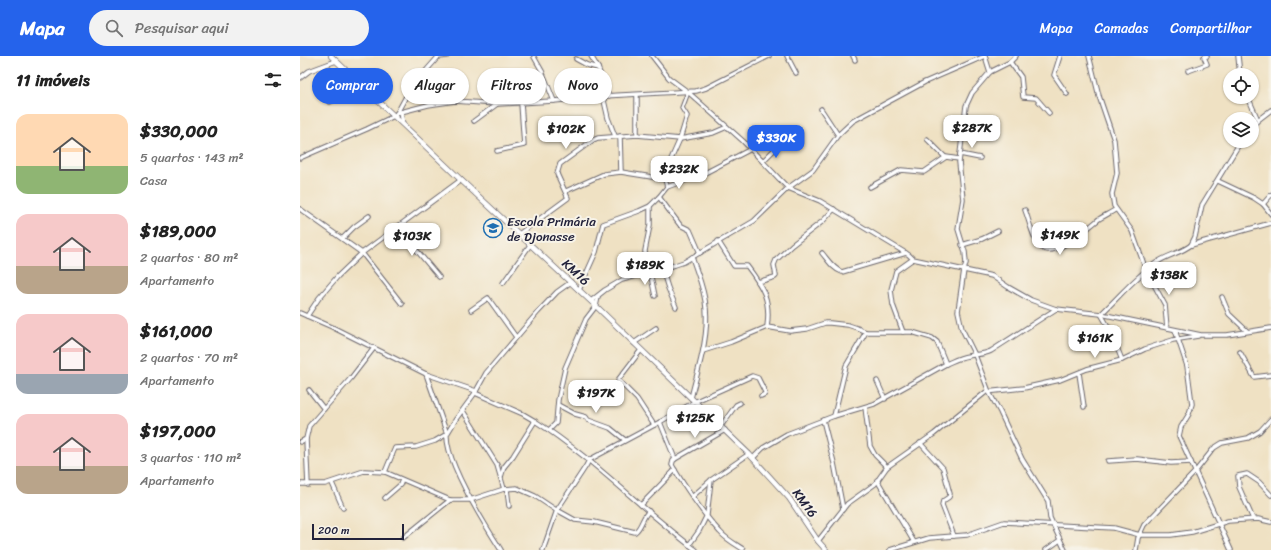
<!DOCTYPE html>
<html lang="pt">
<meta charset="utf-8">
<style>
body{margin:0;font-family:Sriracha,sans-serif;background:#f2f2f2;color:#222;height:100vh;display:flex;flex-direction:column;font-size:15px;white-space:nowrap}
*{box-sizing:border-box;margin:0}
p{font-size:13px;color:#767676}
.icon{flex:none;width:22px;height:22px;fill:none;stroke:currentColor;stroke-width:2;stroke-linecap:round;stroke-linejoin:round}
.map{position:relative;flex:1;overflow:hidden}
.side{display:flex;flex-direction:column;background:#fff;width:300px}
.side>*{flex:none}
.banner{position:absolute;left:12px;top:12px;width:380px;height:36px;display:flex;gap:8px}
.fabs{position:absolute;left:923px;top:12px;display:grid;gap:8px}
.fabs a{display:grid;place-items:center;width:36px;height:36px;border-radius:50%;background:#fff;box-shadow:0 1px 3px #0004;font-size:20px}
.scale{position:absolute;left:12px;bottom:10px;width:92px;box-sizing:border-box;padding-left:4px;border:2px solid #22223b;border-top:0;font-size:11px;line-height:14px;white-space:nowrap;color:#22223b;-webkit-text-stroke:3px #f7f3e8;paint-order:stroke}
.price{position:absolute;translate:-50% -34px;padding:0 9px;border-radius:8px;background:#fff;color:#222;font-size:13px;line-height:26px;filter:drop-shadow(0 1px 2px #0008)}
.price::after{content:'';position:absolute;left:50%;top:24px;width:12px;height:9px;margin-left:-6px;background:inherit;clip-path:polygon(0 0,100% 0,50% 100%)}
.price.active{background:#2563eb;color:#fff}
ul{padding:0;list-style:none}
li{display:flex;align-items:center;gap:12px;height:100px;padding:0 16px}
li span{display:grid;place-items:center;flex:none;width:112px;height:80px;border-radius:12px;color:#555}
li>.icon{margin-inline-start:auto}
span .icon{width:48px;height:48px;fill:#fffc;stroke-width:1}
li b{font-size:17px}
h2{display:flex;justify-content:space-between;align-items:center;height:48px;padding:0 16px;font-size:17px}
.chip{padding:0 14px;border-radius:18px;background:#fff;box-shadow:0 1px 3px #0004;font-size:14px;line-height:36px}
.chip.active{background:#2563eb;color:#fff}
header{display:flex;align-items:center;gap:24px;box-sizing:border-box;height:56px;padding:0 20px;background:#2563eb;color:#fff}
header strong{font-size:19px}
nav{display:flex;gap:22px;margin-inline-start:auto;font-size:14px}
.search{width:280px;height:36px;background:#f2f2f2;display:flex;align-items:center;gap:10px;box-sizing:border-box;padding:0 14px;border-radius:22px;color:#767676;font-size:15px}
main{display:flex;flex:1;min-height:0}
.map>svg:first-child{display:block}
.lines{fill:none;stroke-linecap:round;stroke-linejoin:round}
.minor-casing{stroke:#6a656b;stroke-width:5.5}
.tertiary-casing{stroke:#6a656b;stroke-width:6}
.minor{stroke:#fff;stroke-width:3.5}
.tertiary{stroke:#fff;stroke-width:4.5}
.labels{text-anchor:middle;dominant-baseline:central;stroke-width:4;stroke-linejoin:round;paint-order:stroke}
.poi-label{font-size:13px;fill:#22223b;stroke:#f7f3e8;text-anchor:start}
.street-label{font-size:13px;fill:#22223b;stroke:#f7f3e8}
</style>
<header>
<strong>Mapa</strong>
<div class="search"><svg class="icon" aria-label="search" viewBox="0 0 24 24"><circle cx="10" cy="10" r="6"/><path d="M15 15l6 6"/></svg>Pesquisar aqui</div>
<nav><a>Mapa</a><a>Camadas</a><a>Compartilhar</a></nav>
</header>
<main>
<section class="side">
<h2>11 imóveis<svg class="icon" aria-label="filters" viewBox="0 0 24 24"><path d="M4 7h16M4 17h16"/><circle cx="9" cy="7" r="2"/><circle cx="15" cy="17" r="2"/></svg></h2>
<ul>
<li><span style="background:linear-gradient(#ffd9b3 65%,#8fb573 0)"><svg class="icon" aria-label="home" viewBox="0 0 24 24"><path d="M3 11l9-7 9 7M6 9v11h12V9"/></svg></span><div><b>$330,000</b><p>5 quartos · 143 m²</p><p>Casa</p></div></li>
<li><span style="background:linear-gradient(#f6c9c9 65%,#b9a48a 0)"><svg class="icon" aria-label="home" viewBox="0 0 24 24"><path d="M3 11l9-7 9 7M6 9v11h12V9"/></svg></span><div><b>$189,000</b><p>2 quartos · 80 m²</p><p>Apartamento</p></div></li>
<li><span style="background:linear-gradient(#f6c9c9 75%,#9aa5b1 0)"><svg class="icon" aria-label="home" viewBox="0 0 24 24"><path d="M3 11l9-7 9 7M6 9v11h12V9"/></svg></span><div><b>$161,000</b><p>2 quartos · 70 m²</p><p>Apartamento</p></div></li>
<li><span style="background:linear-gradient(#f6c9c9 65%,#b9a48a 0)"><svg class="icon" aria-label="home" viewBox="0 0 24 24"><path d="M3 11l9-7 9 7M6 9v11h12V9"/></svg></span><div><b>$197,000</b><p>3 quartos · 110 m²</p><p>Apartamento</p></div></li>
</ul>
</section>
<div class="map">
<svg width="971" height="494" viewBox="0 0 971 494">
<rect width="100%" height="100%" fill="#f7f3e8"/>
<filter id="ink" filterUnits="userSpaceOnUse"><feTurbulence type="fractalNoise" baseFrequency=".025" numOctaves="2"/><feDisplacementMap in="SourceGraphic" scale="8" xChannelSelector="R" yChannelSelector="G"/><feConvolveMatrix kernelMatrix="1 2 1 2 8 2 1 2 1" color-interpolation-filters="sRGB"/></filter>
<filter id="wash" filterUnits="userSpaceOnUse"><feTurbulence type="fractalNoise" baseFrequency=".012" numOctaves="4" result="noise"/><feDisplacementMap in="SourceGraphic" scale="16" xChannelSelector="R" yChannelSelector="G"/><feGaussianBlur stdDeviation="0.9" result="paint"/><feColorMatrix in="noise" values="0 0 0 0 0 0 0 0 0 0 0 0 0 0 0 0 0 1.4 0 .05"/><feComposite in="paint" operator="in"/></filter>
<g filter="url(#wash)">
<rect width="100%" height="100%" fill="#efe1c3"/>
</g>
<g filter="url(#ink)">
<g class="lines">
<defs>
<g id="minor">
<polyline points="291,0 298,12 309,40"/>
<polyline points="352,0 369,22 388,36 443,85 488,132 520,145 609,199 613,203 692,220 708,231 731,244 756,253"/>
<polyline points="487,0 496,17"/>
<polyline points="553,0 555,4"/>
<polyline points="716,0 710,6 690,16 672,37 666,50 659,106 663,143 658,173 665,196 666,207 664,214 658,255 662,273 675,299 689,336 700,356 722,403 748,445 750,462 765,494"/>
<polyline points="760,0 754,19 767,38"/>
<polyline points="789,0 799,40 814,84 817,117 812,138 814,150 832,175 846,214 865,249 867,272"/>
<polyline points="938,0 940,19"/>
<polyline points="138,1 147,0"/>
<polyline points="234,1 242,15 254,45"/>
<polyline points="276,3 287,9 298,12"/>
<polyline points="710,6 721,21 723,41 736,42 749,57"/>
<polyline points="888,15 907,8 904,1 907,0"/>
<polyline points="0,22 9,15 36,5"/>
<polyline points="303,40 308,62 315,80"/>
<polyline points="948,41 958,64"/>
<polyline points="30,46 62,30"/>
<polyline points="521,53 538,79"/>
<polyline points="101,56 103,68"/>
<polyline points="97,57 128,49 155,45 197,48 254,45 303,40 396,35 406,32 469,0"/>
<polyline points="174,65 197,48"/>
<polyline points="952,71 958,64 971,54"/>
<polyline points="337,79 380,83 413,77 427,71"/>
<polyline points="627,83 645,101"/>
<polyline points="197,95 224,89 221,47"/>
<polyline points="660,98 680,102"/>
<polyline points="0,102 67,73 94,60 97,57 110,33 139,0"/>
<polyline points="463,105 479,89"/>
<polyline points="321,116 364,123"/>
<polyline points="918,125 954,142 963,148 971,158"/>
<polyline points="367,131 364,119 380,83 387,60 382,52 388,36"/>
<polyline points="570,131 601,114 624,116 646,101 659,103"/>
<polyline points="266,135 304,118 321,116 320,80"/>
<polyline points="359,141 380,169 390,174 400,197"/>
<polyline points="963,148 971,139"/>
<polyline points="0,153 62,197 102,248"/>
<path d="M725 154C729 164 733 184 741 191 753 204 788 172 799 163 804 160 810 157 815 154"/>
<polyline points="98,172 139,221"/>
<polyline points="219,178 268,142 257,118 260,108 293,84 298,82 337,79 337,39"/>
<polyline points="43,182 54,171 69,160"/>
<path d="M418 185 434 210H447C463 231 471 244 467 271"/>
<polyline points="662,189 682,183 698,175"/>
<polyline points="891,189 895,181 902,149 941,85"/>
<path d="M522 197C528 204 533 213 542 216L606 197"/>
<polyline points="362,213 368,232 376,251"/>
<polyline points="350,216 355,240"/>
<polyline points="347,217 345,195 350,169 350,150"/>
<polyline points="458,226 475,221 476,220 474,209 476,204 492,189 523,165 534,153"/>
<polyline points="203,227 230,189"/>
<polyline points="279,234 296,196 303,168 339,155 350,150 359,141 367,131 403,118 451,93"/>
<polyline points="922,241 929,258 947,275"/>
<polyline points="291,245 305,234 322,224 375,209 384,206 454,165 488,132 513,114 538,79 553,65 625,26 685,0 690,16"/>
<polyline points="171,254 188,242 216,281"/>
<polyline points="0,257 32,271 126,318 176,335"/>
<path d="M801 258C819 241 835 221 856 207 867 199 881 197 891 189L971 167"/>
<polyline points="801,258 809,272 822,304"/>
<polyline points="7,260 19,242 38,220 62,197 161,124"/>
<polyline points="875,274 887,310 892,348 889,358 881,371 879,380 931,494"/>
<polyline points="603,276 593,249 591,234 596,215 613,203"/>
<polyline points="334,287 356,272"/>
<polyline points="341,294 318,324 337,343 354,369"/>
<polyline points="403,295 431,286 467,271 490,275 507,273 525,267 530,267 548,269 557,272 566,276 612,276 632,282 637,286 646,308"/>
<polyline points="940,296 954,321 971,319"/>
<polyline points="779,317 784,351"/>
<path d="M126 318 147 378C145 405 185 469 201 494"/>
<polyline points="577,325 585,343"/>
<polyline points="9,334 24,353"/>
<polyline points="175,337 223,358 235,365"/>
<path d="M391 342C398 313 409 282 406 252 405 234 397 217 392 201"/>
<polyline points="258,349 275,358 286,361 288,364 310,372 325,384"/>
<polyline points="565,351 570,390 575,399 587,411"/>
<polyline points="163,355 197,409 204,433"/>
<polyline points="534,360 546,310 566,276"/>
<polyline points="523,364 534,407 543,453"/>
<polyline points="360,366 375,403"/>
<polyline points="421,370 436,349 440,347"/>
<polyline points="249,374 256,367 258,344 265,312 286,263 296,250 298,241"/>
<path d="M425 374 375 403 373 405 372 409C384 430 404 459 420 476 426 483 435 488 443 493"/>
<polyline points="6,383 8,429"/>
<polyline points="0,386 6,383 9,370 51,322 74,292"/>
<polyline points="620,387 643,412 650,438 649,441 643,445 642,449 654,480"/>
<path d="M453 402 463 392 487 378 534 360 574 348 646 308C653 305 660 301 668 300 676 298 683 299 691 295L756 253 801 258 901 279H927L971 272"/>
<polyline points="808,405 837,403 871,407 891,406"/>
<polyline points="85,416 95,392 116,391 135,385 147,378 156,363 175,337 186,317 238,256 257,236 271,226"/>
<path d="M201 421 204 411 213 400 235 365C293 402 341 453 396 494"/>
<polyline points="577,424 614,486"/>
<polyline points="32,427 43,452"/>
<polyline points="0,428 25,428 64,415 85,416 150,444 170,444 204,433 217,432 235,440 256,454"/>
<polyline points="207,433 209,450"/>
<polyline points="393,440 411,424 449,398"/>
<polyline points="85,442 100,429 102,424"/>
<polyline points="341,449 375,414"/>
<path d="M257 454 275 464 294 466 335 476C342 471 342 461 349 455"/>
<polyline points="953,463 939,431 938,420 947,418 959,426 971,439"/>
<polyline points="103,482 150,444"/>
<polyline points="518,485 547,448 575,428 587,411 634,378 686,336 724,332 760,324 787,313 822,304 845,293 873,284 898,280"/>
<polyline points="389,489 399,475 407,459 411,424"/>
<polyline points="243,494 257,454 286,410 289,404 360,366 394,346 452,320 458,322 465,336 465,338 461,340"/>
<polyline points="590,494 629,482 667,479 704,466 814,472 840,479 871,479 892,476 928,465 958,463 971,466"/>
<polyline points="746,494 760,484"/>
<polyline points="836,494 838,482 844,469 895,416 914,392 922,387 948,382 960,375 971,363"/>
</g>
<polyline id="tertiary" points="31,0 161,124 296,250 449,398 489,442 518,485 526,494"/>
</defs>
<use href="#minor" class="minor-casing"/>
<use href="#tertiary" class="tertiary-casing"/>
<use href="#minor" class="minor"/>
<use href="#tertiary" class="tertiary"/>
</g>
</g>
<defs>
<symbol id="school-ring" viewBox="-11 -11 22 22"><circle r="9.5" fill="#f7f3e8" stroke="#1f6fb2" stroke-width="1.5"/><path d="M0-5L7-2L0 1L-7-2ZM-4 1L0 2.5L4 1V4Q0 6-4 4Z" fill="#1f6fb2"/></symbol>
</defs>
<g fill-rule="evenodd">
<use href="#school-ring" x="182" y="161" width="22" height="22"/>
</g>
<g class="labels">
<g class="poi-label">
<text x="207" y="165">Escola Primária<tspan x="207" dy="15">de Djonasse</tspan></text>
</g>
<g class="street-label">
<text transform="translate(276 216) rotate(43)">KM16</text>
<text transform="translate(505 447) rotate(54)">KM16</text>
</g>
</g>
</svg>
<div class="fabs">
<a><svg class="icon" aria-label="locate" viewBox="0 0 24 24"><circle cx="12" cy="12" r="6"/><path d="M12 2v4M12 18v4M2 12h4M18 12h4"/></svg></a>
<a><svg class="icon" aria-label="layers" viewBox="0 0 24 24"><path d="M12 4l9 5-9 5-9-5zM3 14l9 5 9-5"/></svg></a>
</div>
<div class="scale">200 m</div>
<b class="price" style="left:672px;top:93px">$287K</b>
<b class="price" style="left:266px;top:94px">$102K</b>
<b class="price active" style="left:476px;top:103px">$330K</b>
<b class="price" style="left:379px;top:134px">$232K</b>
<b class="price" style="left:760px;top:200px">$149K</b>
<b class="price" style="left:112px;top:201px">$103K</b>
<b class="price" style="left:345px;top:230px">$189K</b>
<b class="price" style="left:869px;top:240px">$138K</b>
<b class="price" style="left:795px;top:303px">$161K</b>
<b class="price" style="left:296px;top:358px">$197K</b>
<b class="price" style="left:395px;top:383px">$125K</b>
<div class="banner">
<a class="chip active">Comprar</a>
<a class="chip">Alugar</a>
<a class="chip">Filtros</a>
<a class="chip">Novo</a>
</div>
</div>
</main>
